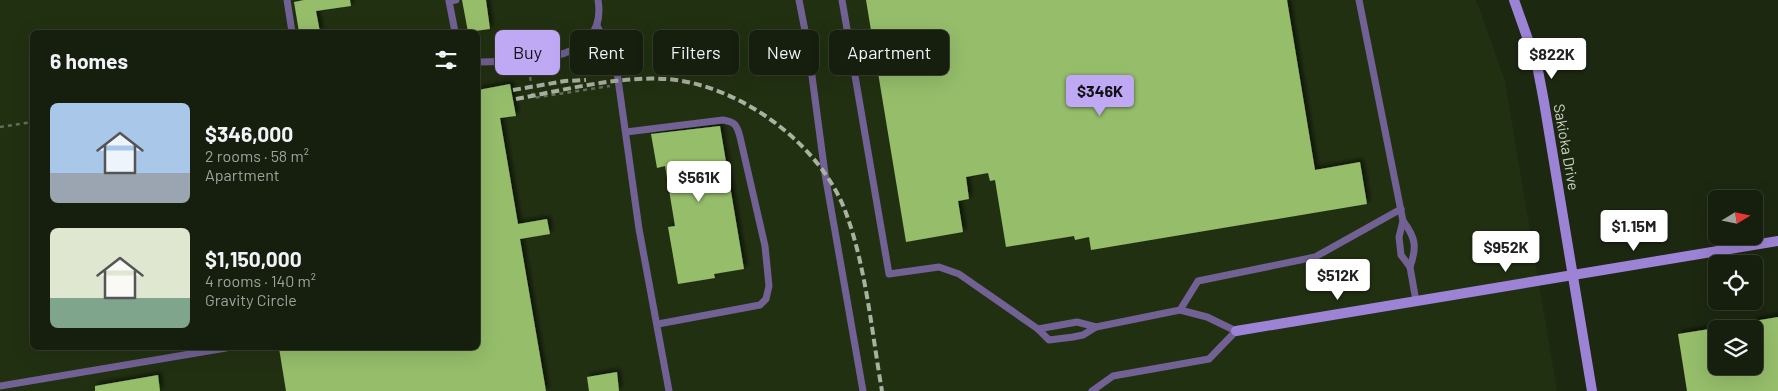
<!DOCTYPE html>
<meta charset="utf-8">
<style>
body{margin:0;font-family:Barlow,sans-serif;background:#232b1b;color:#f1f3f6;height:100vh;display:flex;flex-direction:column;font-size:19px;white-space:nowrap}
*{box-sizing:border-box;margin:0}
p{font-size:16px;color:#9ea29d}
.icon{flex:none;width:28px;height:28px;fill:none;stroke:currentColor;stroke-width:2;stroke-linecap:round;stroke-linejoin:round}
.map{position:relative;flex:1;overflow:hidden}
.sheet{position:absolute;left:30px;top:30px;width:450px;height:320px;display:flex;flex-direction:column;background:#161e0d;border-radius:8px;box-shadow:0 5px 20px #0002,0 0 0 1px #353c2e}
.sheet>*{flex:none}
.top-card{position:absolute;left:495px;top:30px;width:475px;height:45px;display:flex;gap:10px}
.needle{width:32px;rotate:80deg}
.buttons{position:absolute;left:1708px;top:190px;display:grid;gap:10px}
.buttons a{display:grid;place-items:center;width:55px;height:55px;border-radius:8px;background:#161e0d;box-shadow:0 5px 20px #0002,0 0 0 1px #353c2e;font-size:25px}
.price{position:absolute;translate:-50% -42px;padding:0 11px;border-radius:5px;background:#fff;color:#222;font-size:16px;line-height:32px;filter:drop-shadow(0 1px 2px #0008)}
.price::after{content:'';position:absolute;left:50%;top:30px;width:15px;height:11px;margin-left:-8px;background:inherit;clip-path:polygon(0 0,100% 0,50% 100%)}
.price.selected{background:#bfa9f4;color:#111}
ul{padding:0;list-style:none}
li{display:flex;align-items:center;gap:15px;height:125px;padding:0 20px}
li span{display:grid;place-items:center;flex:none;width:140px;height:100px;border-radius:8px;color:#555}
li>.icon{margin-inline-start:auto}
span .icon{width:60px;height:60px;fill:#fffc;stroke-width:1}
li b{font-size:21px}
h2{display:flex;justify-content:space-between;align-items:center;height:60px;padding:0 20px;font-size:21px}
.tag{padding:0 18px;border-radius:8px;background:#161e0d;box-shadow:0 5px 20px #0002,0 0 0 1px #353c2e;font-size:18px;line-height:45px}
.tag.selected{background:#bfa9f4;color:#111}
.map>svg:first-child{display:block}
.built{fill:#223012;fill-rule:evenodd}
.building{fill:#95bd6a;filter:url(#shadow)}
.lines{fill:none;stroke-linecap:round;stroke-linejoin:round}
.path{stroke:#646d5a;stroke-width:2.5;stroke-dasharray:4 4;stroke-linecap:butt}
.lane{stroke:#716194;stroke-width:7}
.secondary{stroke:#9d83d5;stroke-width:10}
.rail{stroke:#a9b1a1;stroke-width:4;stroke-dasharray:8 4;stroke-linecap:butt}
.labels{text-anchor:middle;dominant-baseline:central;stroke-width:5;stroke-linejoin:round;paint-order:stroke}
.street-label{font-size:15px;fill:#cdd5c6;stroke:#1d2811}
</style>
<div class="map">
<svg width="1778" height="391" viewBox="0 0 1778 391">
<defs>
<filter id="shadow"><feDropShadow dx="3" dy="-3" stdDeviation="2.5" flood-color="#0009"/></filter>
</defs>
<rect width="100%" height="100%" fill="#1d2811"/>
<path class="built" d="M0 0H1476L1505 81 1557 391H0ZM32 32H478V348H32Z"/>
<g class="building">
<polygon points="304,0 350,0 351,6 316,11 320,32 299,32 294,2"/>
<polygon points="462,0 486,0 490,29 468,32"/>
<polygon points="866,0 1287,0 1315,170 1360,162 1367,204 1091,250 1089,237 1075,240 1074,236 1006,247 995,180 990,181 988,173 966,177 969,199 958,201 963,232 906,242"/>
<polygon points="510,84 516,116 500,118 518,224 547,219 550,234 520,239 546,391 286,391 279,348 478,348 478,90"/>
<polygon points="720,126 744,269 714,274 715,278 678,284 668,227 675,226 665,166 657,168 651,134"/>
<polygon points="1778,317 1778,391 1687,391 1678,334 1716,328 1716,366 1754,366 1754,321"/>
<polygon points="617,372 619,391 589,391 587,377"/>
<polygon points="158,375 160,391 95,391 95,386"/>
</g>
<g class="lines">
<g class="path">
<polyline points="529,69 533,98 610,86"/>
<polyline points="0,127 32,122"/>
</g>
<g class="lane">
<polyline points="287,0 292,32"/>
<polyline points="799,0 808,46 825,174 863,391"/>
<polyline points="842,0 889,274 939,267 959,274 1038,329 1049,340 1073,337 1083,335 1096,327 1180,310 1198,281 1315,257 1401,209"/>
<path d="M1359 0 1403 221C1416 238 1417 247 1410 267"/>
<polyline points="597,26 615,58 639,229 669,391"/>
<polyline points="455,32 449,1 456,0"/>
<path d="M478 62C519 61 609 66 598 0"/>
<path d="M626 132 723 120C735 122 737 125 740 137L765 246 769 286 766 299 760 305 658 324"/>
<polyline points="1403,221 1399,237 1401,255 1410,267 1416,301"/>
<polyline points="1038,329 1077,322 1096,327"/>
<polyline points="0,386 226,348"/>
<polyline points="1092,391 1113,376 1209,359 1236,331 1207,317 1180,310"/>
</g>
<g class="secondary">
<polyline points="1514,0 1537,65 1544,102 1592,391"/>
<polyline points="1236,331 1778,241"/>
</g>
<g class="rail">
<polyline points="513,90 565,81 586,80"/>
<path d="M516 99C565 90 616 76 666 79 739 84 821 144 846 213 866 267 872 334 882 391"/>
</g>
</g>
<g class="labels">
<g class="street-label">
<text transform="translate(1567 147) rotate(80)">Sakioka Drive</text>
</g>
</g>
</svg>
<div class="buttons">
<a><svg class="needle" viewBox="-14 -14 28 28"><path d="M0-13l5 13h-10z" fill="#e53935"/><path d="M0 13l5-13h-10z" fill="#9ea29d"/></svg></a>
<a><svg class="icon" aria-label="locate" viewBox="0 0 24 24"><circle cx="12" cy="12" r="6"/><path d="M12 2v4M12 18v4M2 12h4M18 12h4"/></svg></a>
<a><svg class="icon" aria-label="layers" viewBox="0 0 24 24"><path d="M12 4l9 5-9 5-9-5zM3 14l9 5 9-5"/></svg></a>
</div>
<b class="price" style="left:1552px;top:80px">$822K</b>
<b class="price selected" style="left:1100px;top:117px">$346K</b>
<b class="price" style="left:699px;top:203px">$561K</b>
<b class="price" style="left:1634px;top:252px">$1.15M</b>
<b class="price" style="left:1506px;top:273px">$952K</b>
<b class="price" style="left:1338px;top:301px">$512K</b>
<div class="top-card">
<a class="tag selected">Buy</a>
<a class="tag">Rent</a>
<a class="tag">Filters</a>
<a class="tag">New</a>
<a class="tag">Apartment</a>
</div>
<section class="sheet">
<h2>6 homes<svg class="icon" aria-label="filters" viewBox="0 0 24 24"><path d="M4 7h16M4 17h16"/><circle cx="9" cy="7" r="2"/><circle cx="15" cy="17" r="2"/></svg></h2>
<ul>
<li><span style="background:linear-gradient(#a9c7e8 70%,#9aa5b1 0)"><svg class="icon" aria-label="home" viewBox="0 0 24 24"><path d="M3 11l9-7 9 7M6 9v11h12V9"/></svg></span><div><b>$346,000</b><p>2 rooms · 58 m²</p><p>Apartment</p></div></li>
<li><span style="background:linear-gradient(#dfe7d0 70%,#7fa58c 0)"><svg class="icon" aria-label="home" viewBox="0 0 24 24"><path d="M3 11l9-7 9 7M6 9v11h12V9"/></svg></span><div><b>$1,150,000</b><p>4 rooms · 140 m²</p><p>Gravity Circle</p></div></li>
</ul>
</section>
</div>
